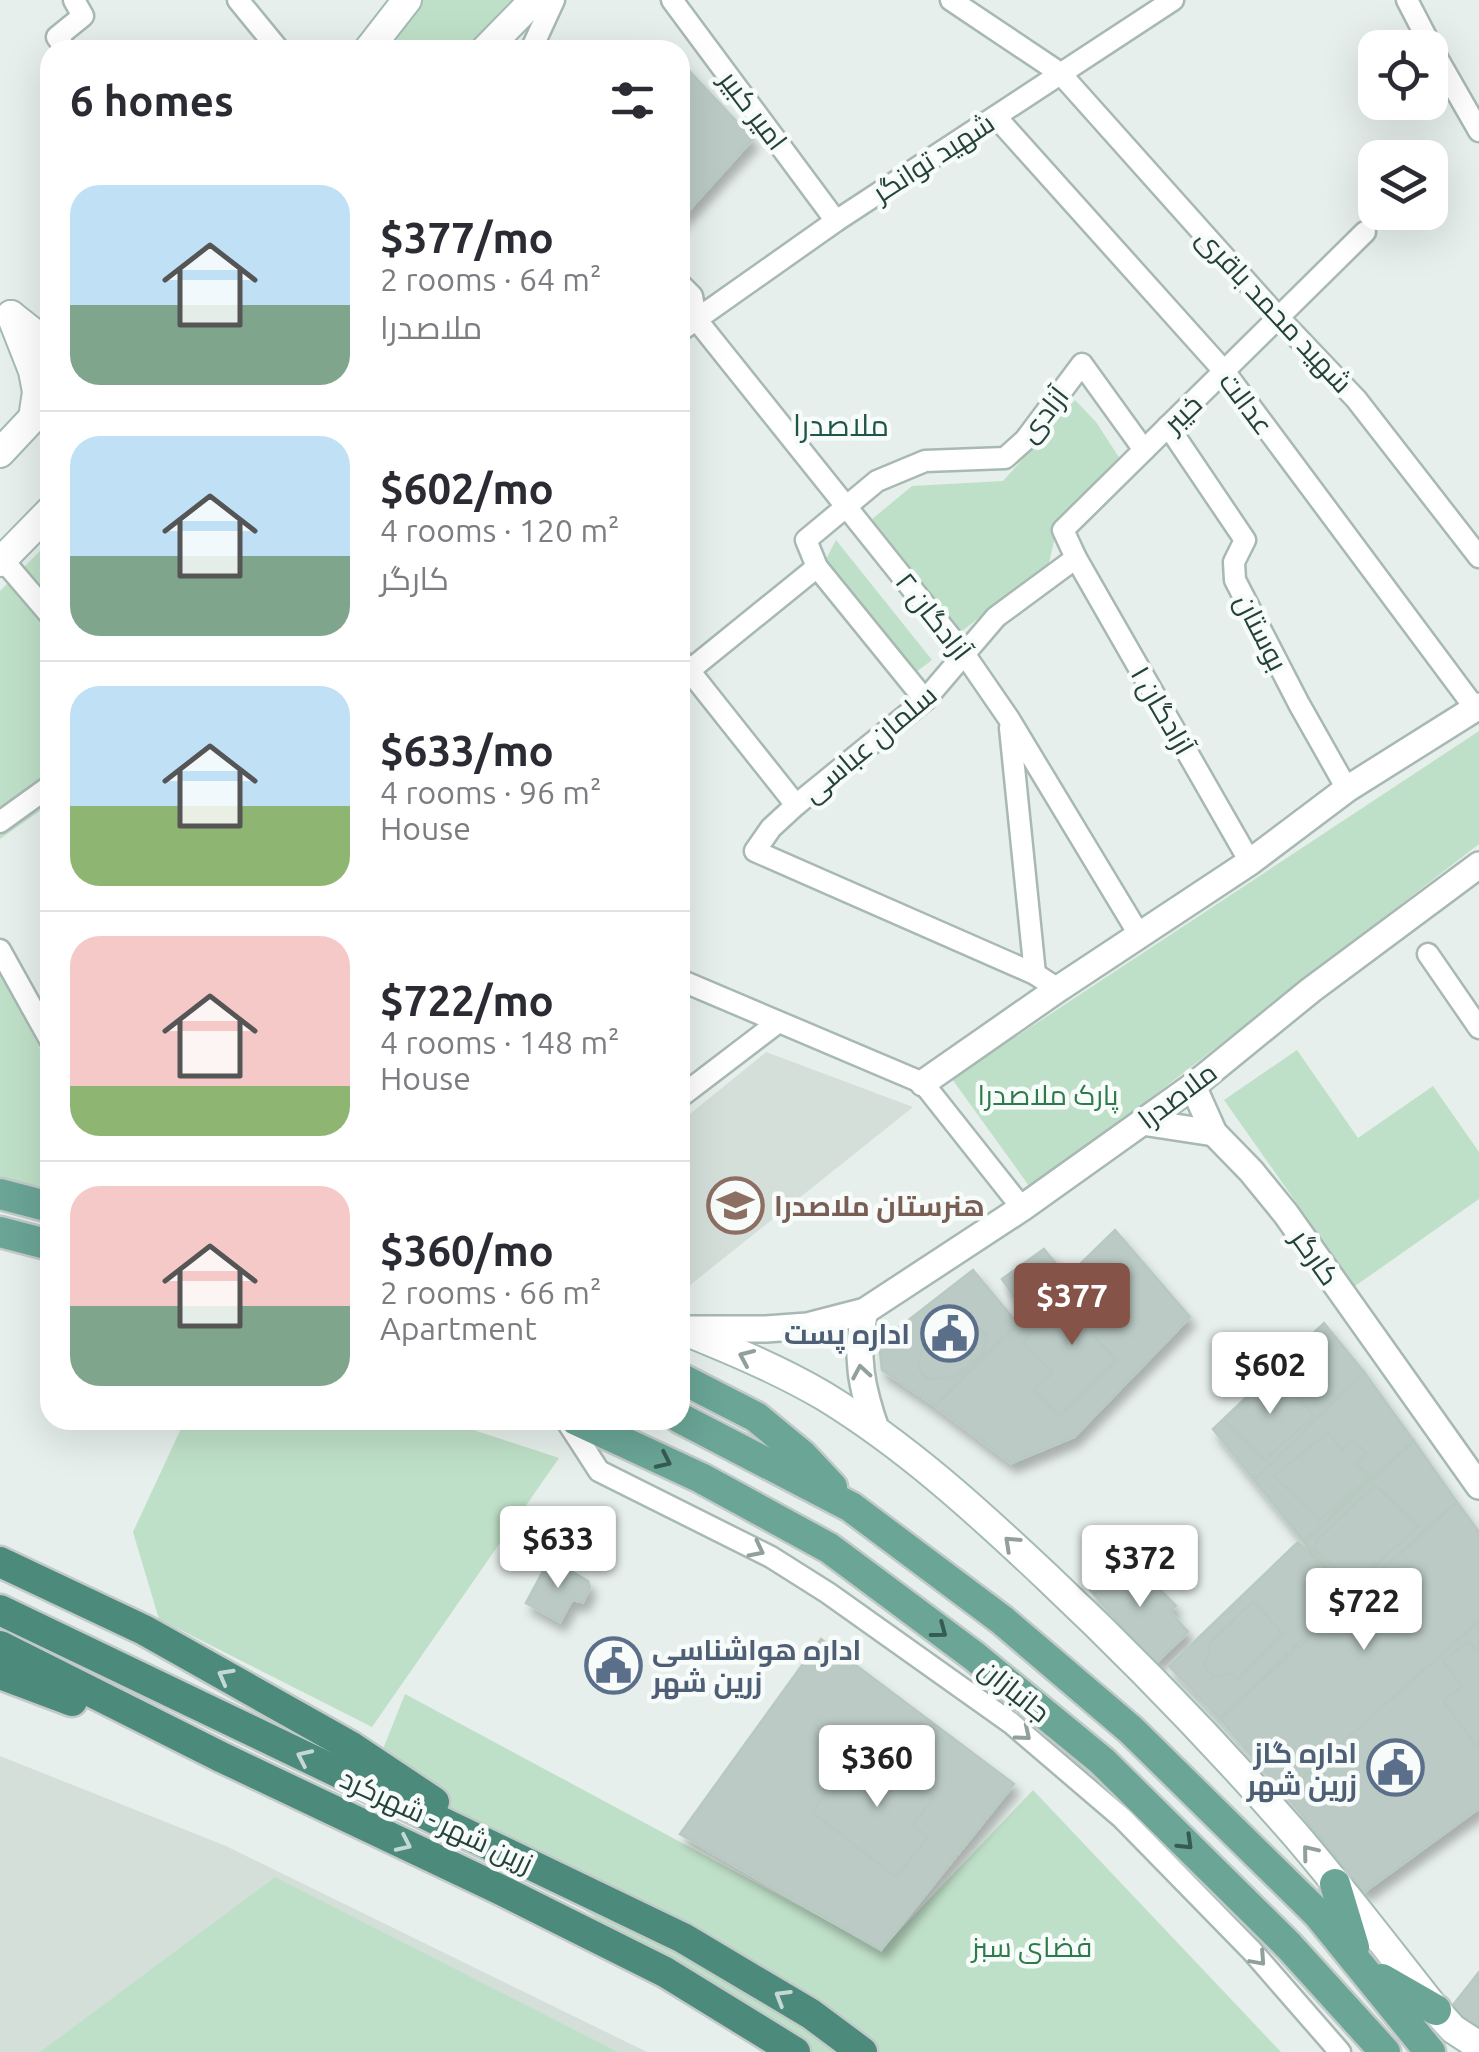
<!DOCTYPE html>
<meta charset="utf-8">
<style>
body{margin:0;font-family:Ubuntu,Cairo,sans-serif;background:#f7f7f7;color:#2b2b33;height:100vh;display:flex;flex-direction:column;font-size:38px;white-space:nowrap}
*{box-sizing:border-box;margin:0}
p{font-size:32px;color:#7c7c81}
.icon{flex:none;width:55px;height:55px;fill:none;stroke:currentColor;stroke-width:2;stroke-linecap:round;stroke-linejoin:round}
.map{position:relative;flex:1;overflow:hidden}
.panel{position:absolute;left:40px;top:40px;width:650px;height:1390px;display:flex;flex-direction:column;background:#fff;border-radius:30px;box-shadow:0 10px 40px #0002}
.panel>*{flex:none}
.tools{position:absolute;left:1358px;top:30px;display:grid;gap:20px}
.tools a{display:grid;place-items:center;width:90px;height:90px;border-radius:20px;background:#fff;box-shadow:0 10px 40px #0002;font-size:50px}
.price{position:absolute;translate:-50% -85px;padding:0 22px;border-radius:10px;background:#fff;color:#222;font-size:32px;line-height:65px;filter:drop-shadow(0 2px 5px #0008)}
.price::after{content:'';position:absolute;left:50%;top:60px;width:30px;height:22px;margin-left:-15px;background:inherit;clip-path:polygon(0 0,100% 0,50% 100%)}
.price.current{background:#855347;color:#fff}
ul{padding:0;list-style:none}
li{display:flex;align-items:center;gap:30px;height:250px;padding:0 30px}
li+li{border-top:2px solid #e1e1e2}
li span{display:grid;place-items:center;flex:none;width:280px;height:200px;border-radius:30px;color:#555}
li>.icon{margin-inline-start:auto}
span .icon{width:120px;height:120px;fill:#fffc;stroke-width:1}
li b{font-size:42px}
h2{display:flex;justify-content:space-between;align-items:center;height:120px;padding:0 30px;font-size:42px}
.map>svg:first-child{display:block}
.built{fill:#d4dfda}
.green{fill:#bfe0c8}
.building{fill:#bbcac4;stroke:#b8c9c2;stroke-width:2.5;filter:url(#shadow)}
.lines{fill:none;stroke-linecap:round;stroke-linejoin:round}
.minor-casing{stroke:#a8b8b2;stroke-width:25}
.tertiary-casing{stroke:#a8b8b2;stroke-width:30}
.secondary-casing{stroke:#a4bbb3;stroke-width:32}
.primary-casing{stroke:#c2cac8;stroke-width:35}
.trunk-casing{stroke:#c2cac8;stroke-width:35}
.minor{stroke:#fff;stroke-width:20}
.tertiary{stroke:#fff;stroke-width:25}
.secondary{stroke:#fff;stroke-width:28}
.primary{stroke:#6aa596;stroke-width:30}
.trunk{stroke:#4c8a7c;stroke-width:30}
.oneway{stroke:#92a09c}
.oneway2{stroke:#365b51}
.oneway3{stroke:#c4d9d4}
.labels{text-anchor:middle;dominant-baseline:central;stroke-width:9;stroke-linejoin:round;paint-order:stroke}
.street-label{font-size:28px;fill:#24423a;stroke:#f7fbf9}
.park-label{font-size:28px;fill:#2d7a4b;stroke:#f7fbf9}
.education-label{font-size:28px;font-weight:bold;fill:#785e54;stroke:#f7fbf9;text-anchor:start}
.service-label{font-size:28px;font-weight:bold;fill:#4e5e75;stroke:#f7fbf9;text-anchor:end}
.neighbourhood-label{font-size:30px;fill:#1f5548;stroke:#f7fbf9}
</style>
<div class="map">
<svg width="1479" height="2052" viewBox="0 0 1479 2052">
<defs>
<filter id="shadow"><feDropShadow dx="5" dy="9" stdDeviation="5" flood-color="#0004"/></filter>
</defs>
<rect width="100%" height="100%" fill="#e6efeb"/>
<g class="built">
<polygon points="766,1052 913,1107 684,1290 680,1287 680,1122"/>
<polygon points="0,1756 226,1846 647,2052 0,2052"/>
</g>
<g class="green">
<polygon points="419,0 522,0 472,50 381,50"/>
<polygon points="1075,400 1096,422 1122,462 1058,524 1049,563 957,635 871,520 912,486 1003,481"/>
<polygon points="836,540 932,660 916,672 825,561"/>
<polygon points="50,541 50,804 0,839 0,591"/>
<polygon points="1479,731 1479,844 1032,1190 952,1079"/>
<polygon points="0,971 50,1068 50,1190 0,1185"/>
<polygon points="1297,1050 1358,1138 1433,1086 1479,1152 1479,1199 1355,1286 1224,1100"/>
<polygon points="185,1420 443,1420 559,1458 372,1727 159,1619 133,1532"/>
<polygon points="405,1694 881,1950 1033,1790 1281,2052 787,2052 377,1764"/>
<polygon points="275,1877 618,2052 40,2052"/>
</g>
<g class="building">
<polygon points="680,61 753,139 680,220"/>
<polygon points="1115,1230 1190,1317 1074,1437 1011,1463 935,1406"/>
<polygon points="1044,1249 1061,1270 1018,1303 1002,1279"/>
<polygon points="973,1270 1017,1323 935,1406 882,1370 879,1343"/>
<polygon points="1085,1282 1115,1312 1092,1334 1117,1360 1059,1416 1034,1390 1053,1373 1023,1342"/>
<polygon points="956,1316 973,1322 987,1336 982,1354 955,1377 928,1379 918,1368 925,1340"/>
<polygon points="1324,1323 1364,1372 1254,1480 1213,1429"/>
<polygon points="1364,1372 1414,1441 1304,1542 1254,1480"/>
<polygon points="1276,1373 1314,1416 1265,1460 1224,1420"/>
<polygon points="1328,1432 1342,1450 1353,1440 1367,1453 1356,1464 1371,1477 1319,1520 1274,1476"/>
<polygon points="1414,1441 1457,1502 1354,1595 1304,1542"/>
<polygon points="1375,1485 1418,1526 1353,1586 1315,1549 1316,1541"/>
<polygon points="1457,1502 1479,1532 1479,1621 1285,1794 1220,1719"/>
<polygon points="1298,1542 1348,1595 1220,1719 1169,1666"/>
<polygon points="1129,1558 1176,1606 1170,1611 1188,1632 1157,1662 1144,1652 1138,1652 1121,1631 1120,1624 1090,1590"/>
<polygon points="548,1562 562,1570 564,1567 588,1581 590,1588 583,1602 572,1600 560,1622 526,1603"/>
<polygon points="1253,1601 1283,1634 1238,1679 1230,1674 1214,1677 1204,1665 1210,1652 1208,1645"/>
<polygon points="1479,1621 1479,1808 1364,1892 1285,1794"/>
<polygon points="821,1639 1014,1784 881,1950 680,1834"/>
<polygon points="1469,1641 1479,1654 1479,1749 1443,1701 1462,1686 1443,1661"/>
<polygon points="864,1743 934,1797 913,1825 928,1837 896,1877 812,1812"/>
<polygon points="1479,1972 1479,2028 1450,2009"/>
</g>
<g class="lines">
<defs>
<g id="minor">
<polyline points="238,0 279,50"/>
<polyline points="672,0 836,221"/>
<polyline points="951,0 1060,73 1278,317 1356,399 1479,557"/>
<polyline points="1407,0 1436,56 1479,131"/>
<polyline points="66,50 57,37 83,16 74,0"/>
<polyline points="531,50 554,0"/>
<polyline points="996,117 1224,371 1475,708"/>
<polyline points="680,284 692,296 696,319 965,655 1009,719 1140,936"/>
<polyline points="680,331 836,221 1173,0"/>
<polyline points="1168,426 1245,540 1234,562 1235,580 1299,704 1347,789"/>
<polyline points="3,560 50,615"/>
<polyline points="680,659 796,805"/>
<polyline points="680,678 817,567"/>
<polyline points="925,700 817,567 806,540 877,481 925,461 1005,458 1025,440 1082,364 1144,450"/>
<polyline points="1010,728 1035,974"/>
<polyline points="0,822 50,786"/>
<polyline points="1250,862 1076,558 1063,530 1365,232"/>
<polyline points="0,950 50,1040"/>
<polyline points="1428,954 1479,1028"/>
<polyline points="680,980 923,1083 1022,1208"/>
<polyline points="1058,989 1035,974 755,851 771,828 796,805 925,700 996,617 1076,558"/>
<polyline points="680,1097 777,1023"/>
<polyline points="566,1420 599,1471 771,1557 828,1593 1011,1723 1122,1818 1252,1951 1340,2052"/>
</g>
<g id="tertiary">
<polyline points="923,1083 1058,989 1250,862 1347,789 1479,706"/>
<polyline points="1193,1086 1214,1133 1251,1171 1286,1214 1479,1486"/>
<polyline points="1142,1122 1214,1133"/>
<path d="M865 1311C854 1355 862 1390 877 1432"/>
<polyline points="682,1329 766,1329 807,1326 865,1311 1022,1208 1193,1086 1311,990 1479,865"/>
</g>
<g id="secondary">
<polyline points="368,50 407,0"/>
<polyline points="485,50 534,0"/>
<polyline points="11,315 33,371 37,392 33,418"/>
<polyline points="11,315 39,337 50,341"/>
<polyline points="0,453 45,405"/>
<polyline points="0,562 50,511"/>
<path d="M680 1329C729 1349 778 1369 824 1396 906 1446 977 1511 1047 1577 1133 1658 1216 1744 1294 1833 1343 1890 1389 1951 1436 2010L1453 2029 1479 2046"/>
</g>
<g id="primary">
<polyline points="0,1194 50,1207"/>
<polyline points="0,1232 50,1245"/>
<polyline points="680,1378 756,1417 802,1455 832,1487"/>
<polyline points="680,1418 851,1507 1002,1620 1131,1730 1318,1914 1430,2052"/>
<polyline points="576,1420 701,1478 829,1548 974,1656 1102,1761 1289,1946 1385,2052"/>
<polyline points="1335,1884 1354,1947"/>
<polyline points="1382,1979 1436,2010"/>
</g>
<g id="trunk">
<polyline points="0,1562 144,1630 350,1746 434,1802"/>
<polyline points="0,1610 683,1938 811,2014 862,2052"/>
<polyline points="0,1646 221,1757 501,1890 665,1972 795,2052"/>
<polyline points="0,1674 72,1701"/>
</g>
</defs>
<use href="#minor" class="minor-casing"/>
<use href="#tertiary" class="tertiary-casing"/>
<use href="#secondary" class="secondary-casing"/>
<use href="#primary" class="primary-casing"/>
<use href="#trunk" class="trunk-casing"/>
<use href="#minor" class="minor"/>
<use href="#tertiary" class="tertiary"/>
<use href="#secondary" class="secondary"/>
<use href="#primary" class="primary"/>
<use href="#trunk" class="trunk"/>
</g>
<defs><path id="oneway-chevron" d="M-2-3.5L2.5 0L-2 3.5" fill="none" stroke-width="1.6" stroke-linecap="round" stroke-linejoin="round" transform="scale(2.5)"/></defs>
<g class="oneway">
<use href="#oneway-chevron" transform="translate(746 1357) rotate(-156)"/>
<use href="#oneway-chevron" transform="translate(861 1372) rotate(-100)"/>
<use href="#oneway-chevron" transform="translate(1011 1543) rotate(-137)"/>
<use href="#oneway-chevron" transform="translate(757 1550) rotate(27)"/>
<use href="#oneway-chevron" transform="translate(1024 1734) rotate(40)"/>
<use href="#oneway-chevron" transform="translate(1309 1852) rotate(-129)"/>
<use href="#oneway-chevron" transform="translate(1259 1959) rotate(48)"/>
</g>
<g class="oneway2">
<use href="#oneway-chevron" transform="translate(664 1461) rotate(25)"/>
<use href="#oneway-chevron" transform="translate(940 1631) rotate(37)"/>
<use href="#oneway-chevron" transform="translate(1186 1843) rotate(44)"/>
</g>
<g class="oneway3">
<use href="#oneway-chevron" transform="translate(225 1676) rotate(-151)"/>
<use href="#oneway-chevron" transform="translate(304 1757) rotate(-155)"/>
<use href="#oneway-chevron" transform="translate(404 1844) rotate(25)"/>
<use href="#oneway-chevron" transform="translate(782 1997) rotate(-149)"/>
</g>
<defs>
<symbol id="school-ring" viewBox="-11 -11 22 22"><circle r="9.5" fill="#f7fbf9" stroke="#8d6e63" stroke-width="1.5"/><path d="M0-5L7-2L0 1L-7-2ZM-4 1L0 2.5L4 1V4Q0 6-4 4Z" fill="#8d6e63"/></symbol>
<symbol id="civic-ring" viewBox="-11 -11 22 22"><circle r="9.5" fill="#f7fbf9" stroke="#5c6f8a" stroke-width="1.5"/><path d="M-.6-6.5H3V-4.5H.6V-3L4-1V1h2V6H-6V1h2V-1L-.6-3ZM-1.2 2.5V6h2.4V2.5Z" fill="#5c6f8a"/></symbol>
</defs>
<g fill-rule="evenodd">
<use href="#school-ring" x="704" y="1174" width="63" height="63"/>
<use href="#civic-ring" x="918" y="1302" width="63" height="63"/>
<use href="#civic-ring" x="582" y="1634" width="63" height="63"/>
<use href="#civic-ring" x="1364" y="1736" width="63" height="63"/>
</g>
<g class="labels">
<g class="street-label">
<text transform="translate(754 110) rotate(53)">امیر کبیر</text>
<text transform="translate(933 157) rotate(-33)">شهید توانگر</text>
<text transform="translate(1275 310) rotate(47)">شهید محمد باقری</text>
<text transform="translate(1247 403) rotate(53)">عدالت</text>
<text transform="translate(1182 413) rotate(-44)">خیبر</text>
<text transform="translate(1043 414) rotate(-52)">آزادی</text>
<text transform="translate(934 616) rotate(52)">آزادگان ۲</text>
<text transform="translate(1262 632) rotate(63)">بوستان</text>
<text transform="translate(1163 710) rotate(60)">آزادگان ۱</text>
<text transform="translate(869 743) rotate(-40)">سلمان عباسی</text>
<text transform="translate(1177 1095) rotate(-37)">ملاصدرا</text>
<text transform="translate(1316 1257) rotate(55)">کارگر</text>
<text transform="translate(1015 1690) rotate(39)">جانبازان</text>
<text transform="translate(437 1820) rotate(25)">زرین شهر - شهرکرد</text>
</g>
<g class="park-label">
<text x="1048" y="1094">پارک ملاصدرا</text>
<text x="1032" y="1946">فضای سبز</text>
</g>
<g class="education-label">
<text x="774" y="1205">هنرستان ملاصدرا</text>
</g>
<g class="service-label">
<text x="910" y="1333">اداره پست</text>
<text x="652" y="1649" text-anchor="start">اداره هواشناسی<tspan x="652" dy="32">زرین شهر</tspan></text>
<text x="1357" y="1752">اداره گاز<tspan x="1357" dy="32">زرین شهر</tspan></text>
</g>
<g class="neighbourhood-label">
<text x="841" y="425">ملاصدرا</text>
</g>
</g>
</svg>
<div class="tools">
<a><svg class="icon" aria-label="locate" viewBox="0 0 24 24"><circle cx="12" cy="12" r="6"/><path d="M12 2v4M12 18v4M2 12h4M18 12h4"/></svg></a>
<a><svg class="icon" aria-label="layers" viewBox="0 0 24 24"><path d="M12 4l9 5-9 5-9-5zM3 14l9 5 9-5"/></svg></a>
</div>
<b class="price current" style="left:1072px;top:1348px">$377</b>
<b class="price" style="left:1270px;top:1417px">$602</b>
<b class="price" style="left:558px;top:1591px">$633</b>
<b class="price" style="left:1140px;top:1610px">$372</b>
<b class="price" style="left:1364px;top:1653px">$722</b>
<b class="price" style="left:877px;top:1810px">$360</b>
<section class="panel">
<h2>6 homes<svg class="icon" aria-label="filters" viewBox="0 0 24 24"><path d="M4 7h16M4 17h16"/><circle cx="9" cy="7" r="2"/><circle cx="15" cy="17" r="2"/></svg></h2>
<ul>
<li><span style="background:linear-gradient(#bfe0f5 60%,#7fa58c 0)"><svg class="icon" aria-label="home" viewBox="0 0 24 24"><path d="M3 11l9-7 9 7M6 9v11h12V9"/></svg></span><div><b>$377/mo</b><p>2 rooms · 64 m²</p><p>ملاصدرا</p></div></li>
<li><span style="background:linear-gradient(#bfe0f5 60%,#7fa58c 0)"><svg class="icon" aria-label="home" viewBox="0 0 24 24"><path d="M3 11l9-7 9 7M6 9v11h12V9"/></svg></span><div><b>$602/mo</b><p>4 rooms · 120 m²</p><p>کارگر</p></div></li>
<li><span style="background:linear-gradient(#bfe0f5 60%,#8fb573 0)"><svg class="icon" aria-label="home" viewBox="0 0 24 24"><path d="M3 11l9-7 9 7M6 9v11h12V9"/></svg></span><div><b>$633/mo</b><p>4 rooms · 96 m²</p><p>House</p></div></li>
<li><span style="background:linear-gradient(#f6c9c9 75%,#8fb573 0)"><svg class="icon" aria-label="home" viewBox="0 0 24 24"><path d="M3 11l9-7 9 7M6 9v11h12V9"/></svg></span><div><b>$722/mo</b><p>4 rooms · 148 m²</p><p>House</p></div></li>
<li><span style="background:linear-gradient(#f6c9c9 60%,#7fa58c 0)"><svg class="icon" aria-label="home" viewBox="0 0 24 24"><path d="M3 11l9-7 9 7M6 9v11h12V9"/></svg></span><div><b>$360/mo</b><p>2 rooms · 66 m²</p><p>Apartment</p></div></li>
</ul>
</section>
</div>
